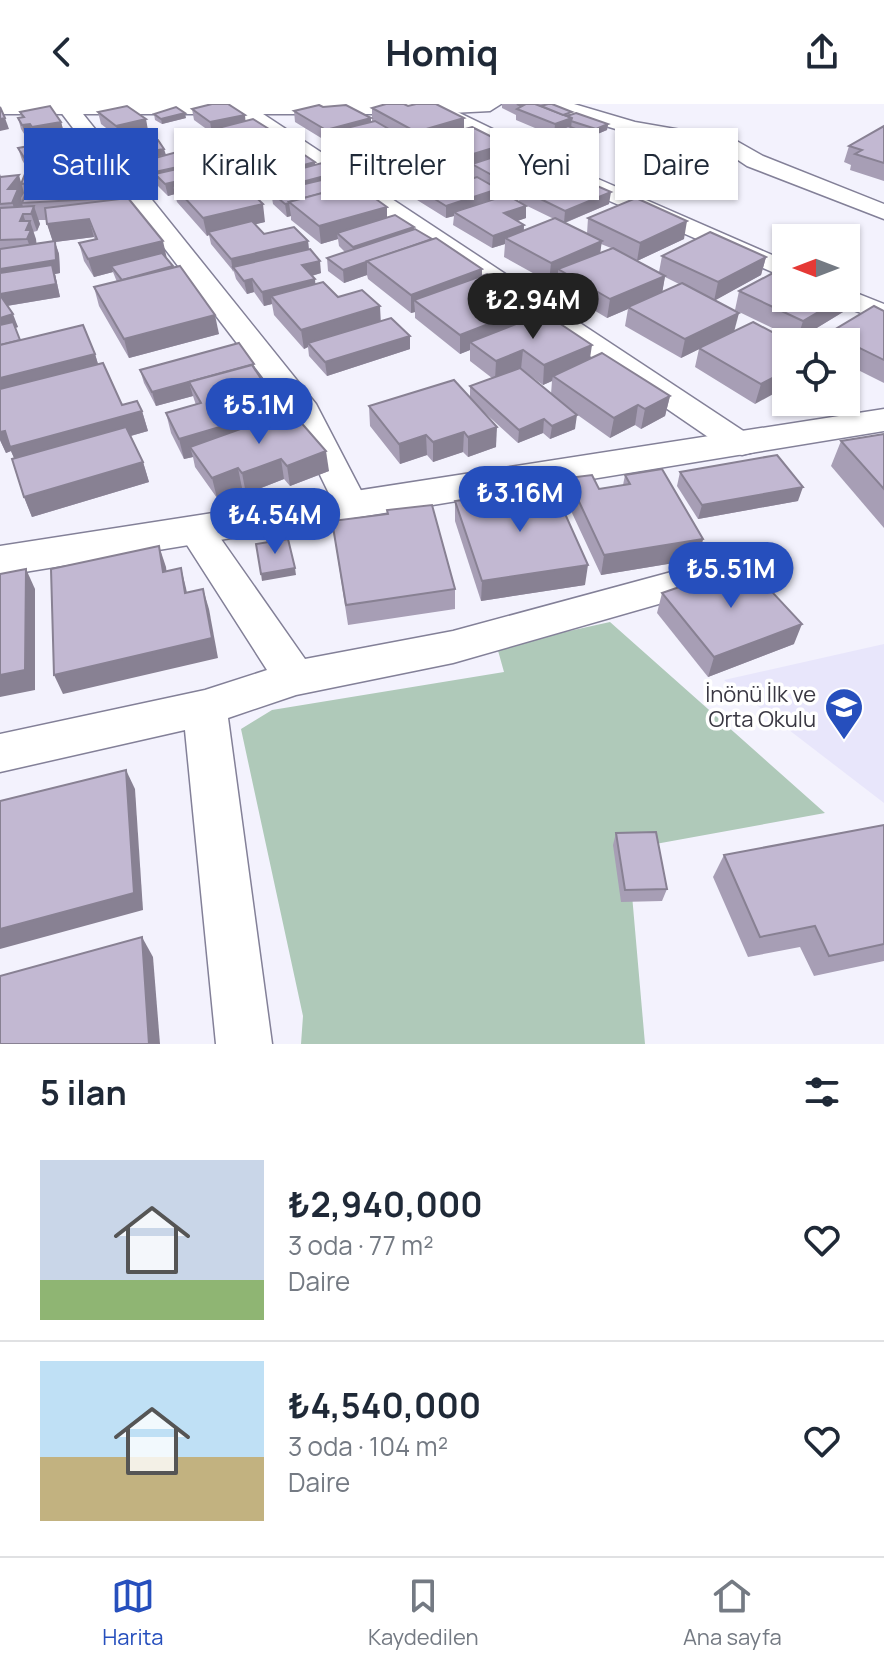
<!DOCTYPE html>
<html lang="tr">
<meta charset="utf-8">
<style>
body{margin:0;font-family:Manrope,sans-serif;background:#f2f2f3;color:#1f2937;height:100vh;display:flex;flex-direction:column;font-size:30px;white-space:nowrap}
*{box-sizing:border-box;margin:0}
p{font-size:26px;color:#747a83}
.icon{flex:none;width:44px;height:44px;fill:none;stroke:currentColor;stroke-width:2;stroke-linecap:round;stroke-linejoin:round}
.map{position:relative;height:940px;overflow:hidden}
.panel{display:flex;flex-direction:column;background:#fff;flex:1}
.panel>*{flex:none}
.hud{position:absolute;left:24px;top:24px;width:836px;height:72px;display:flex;gap:16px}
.needle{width:52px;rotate:270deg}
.controls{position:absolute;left:772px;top:120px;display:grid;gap:16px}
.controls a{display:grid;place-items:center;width:88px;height:88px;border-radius:0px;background:#fff;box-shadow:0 2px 6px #0004;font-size:40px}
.price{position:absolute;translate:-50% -68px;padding:0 18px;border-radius:28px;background:#264fbd;color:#fff;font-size:26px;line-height:52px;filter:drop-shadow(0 2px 4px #0008)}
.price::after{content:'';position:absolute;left:50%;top:48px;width:24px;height:18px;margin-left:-12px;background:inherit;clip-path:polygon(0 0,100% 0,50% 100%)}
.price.selected{background:#222;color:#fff}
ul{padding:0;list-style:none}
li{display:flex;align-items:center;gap:24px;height:200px;padding:0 40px}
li+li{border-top:2px solid #e0e1e3}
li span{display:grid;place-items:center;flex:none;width:224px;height:160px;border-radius:0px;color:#555}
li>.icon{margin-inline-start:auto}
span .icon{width:96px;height:96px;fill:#fffc;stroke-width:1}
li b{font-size:34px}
h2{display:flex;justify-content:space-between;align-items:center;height:96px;padding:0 40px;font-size:34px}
.chip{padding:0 28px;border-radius:0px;background:#fff;box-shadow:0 2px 6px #0004;font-size:28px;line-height:72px}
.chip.selected{background:#264fbd;color:#fff}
header{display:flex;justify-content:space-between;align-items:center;height:104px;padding:0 40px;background:#fff;font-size:36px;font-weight:700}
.dock{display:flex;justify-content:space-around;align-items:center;height:112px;border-top:2px solid #e0e1e3;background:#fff;font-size:22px;color:#747a83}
.dock a{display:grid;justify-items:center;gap:4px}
.dock .selected{color:#264fbd}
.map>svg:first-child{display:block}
.built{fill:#e8e6fb}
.green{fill:#afc9b9}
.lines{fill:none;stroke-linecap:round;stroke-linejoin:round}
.street-casing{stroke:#838098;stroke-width:3}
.secondary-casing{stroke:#838098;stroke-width:3}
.street{fill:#fff;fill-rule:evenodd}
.secondary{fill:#fff;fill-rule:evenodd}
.wall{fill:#a79eb5;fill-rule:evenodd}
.shaded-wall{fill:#888193}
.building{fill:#c2b8d2;stroke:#888193;stroke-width:2}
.labels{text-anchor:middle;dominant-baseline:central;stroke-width:7;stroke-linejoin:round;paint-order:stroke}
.poi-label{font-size:22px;fill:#393742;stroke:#fff;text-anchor:end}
</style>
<header><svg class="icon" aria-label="back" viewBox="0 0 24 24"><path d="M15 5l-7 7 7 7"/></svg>Homiq<svg class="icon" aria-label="share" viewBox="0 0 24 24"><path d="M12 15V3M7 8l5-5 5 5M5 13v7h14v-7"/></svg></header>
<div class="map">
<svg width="884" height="940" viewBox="0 0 884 940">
<rect width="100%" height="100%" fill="#f3f2fd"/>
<polygon class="built" points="884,540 884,699 724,576"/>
<polygon class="green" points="610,518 825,709 628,745 645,940 301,940 303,912 241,625 272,606 504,568 497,543"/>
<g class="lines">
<defs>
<g id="street">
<polygon points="59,0 75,0 316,300 368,400 362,408 350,412 338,408 290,309 60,7"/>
<polygon points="231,0 248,0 754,334 758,341 754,348 742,351 730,348 232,7"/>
<polygon points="424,0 441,0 573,64 786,157 786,174 557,74 425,7"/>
<polygon points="544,0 574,0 635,18 733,35 763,52 884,100 884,115 747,62 720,44 632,30 547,4"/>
<polygon points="846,185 884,200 884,218 836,199 833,194 846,194"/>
<polygon points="196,415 209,418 305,555 453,527 712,457 725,461 731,471 725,481 453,559 296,591 228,614 272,940 216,940 185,626 0,668 0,630 205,586 267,566 178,427 183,418"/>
</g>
<g id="secondary">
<polygon points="0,0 501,0 490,7 432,10 0,10"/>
<polygon points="884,305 884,327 0,472 0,442"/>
</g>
</defs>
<use href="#street" class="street-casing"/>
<use href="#secondary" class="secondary-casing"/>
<use href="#street" class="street"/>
<use href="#secondary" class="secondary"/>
</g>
<g class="wall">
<polygon points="502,0 547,0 572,11 608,20 607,26 595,31 571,23 577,32 568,35 558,31 558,30 554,32 516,16 516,11 502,4"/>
<path d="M323 3 371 18 372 17V4L464 25 506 40V49L609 100 565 119 587 130 588 114 684 135 637 157 659 168 662 152 766 153 761 171 715 196 734 227 791 238 755 300 695 263 699 245 681 254 625 222 628 205 607 214 557 184 558 174 549 178 504 153 505 140 492 144 453 121 454 112 446 114 409 91V82L395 86 362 65V59L357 60 327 40 326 37 295 18 294 7ZM448 59 460 66 472 62 471 72 475 74 468 76 448 67ZM498 86 506 91 497 94ZM520 87 519 98 554 115 524 127V121L517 117 526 114 508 91ZM601 140 611 144 600 149ZM665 173 679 180 662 188Z"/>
<polygon points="192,5 245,11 245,17 270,36 224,49 213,41 211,30 219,28 212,29 194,16"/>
<polygon points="19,7 61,18 64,29 35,34 33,31 26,33 21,25 18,14 22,14"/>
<polygon points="98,8 148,26 119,34 101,20"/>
<polygon points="154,10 186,14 162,20 155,16"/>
<polygon points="884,22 884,77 850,66 851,61 844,58 849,42"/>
<path d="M85 43 87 51 96 66H106L110 78H116L121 95 173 162 219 230 129 254 99 202 94 183 117 178 113 168 94 173 84 157 79 139 95 136 94 133 55 138 59 150 60 169 55 170 60 193 7 202 18 223 15 224 20 236 95 250 98 260 122 301 142 307 148 327 131 332 143 358 149 378 32 413 24 393 14 354 11 347 6 349 0 336V70L1 72 22 78 51 69 48 62 28 66 22 56 18 44ZM38 116H46L53 138 36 140 33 128 37 127 40 120Z"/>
<path d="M235 49H296L315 58V61L342 84 387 103V113L414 123V125L482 171 534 213 590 254 670 292 665 312 641 325 635 321 610 334 565 302 575 325 550 335 543 329 518 339 485 309 496 343 468 353 463 348 433 358 427 351 400 360 370 322 369 302 470 293V282L492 274 470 257V246L460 250 415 214V208L411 209 368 175 367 171 344 179 328 167 327 154 345 148 339 142 338 135 321 140 291 116V112L287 113 273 100 271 88 274 87 271 85V82L261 85 247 74 246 69 237 61ZM521 265 543 281 552 277 551 290Z"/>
<polygon points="214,55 216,67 208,68 210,73 265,118 255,120 264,130 308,137 309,145 321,169 312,172 315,180 380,217 410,245 327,272 309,252 308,243 304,245 274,211 272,200 264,202 254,188 247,190 236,175 234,168 211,140 209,131 207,132 177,98 175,90 168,92 158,82 146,68 144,57"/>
<polygon points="739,187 850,190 843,208 797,236 735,206"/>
<polygon points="884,207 884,279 846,260 846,238 826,238 829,229"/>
<polygon points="255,265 282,310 329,367 290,382 284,375 246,390 242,384 217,394 195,363 193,353 184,355 171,329 166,309 196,301 193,292 156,302 144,279 140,266"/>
<polygon points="884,330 884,424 831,362 841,337"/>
<polygon points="680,368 798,397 698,415 677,382"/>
<polygon points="625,371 703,435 698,455 601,471 565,394 568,374 599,385 623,381"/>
<polygon points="455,397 585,481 481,497 455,417"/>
<polygon points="332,417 455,485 455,505 348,521"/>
<polygon points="662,489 794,540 708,573 657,509"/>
<polygon points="884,721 884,857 814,872 800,843 748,853 713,773 724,751"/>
<polygon points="616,729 667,785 662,797 621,798 613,741"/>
</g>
<g class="shaded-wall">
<polygon points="185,9 186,14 162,20 161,15"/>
<polygon points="245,11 246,23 218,24 219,28 212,29 210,18"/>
<polygon points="5,14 9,25 0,27 0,15"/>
<polygon points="371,14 371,25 326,29 326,26"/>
<polygon points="464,14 464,30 427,36 427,41 416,44 416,28"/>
<polygon points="572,14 571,25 559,26 558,30 554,32 555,20"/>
<polygon points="146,15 148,26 119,34 116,22"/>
<polygon points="61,18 64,29 35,34 32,23"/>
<polygon points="30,20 33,31 26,33 22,21"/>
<polygon points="608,20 607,26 595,31 596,25"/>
<polygon points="269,25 270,36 224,49 222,37"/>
<polygon points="578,26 577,32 568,35 568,29"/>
<polygon points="406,35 407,47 361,53 362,59 357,60 356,49"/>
<polygon points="506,40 506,51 472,60 472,62 460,66 460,54"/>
<polygon points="85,43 88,54 46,54 48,62 28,66 25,55"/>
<polygon points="164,45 166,51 132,57 130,51"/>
<polygon points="296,48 297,59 248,64 247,60"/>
<polygon points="214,55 216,67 164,79 155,70 155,68"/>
<polygon points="315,58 316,70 269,73 271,82 261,85 259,73"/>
<polygon points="448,58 448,70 409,79 409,82 395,86 395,74"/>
<polygon points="555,64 554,76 520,85 520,87 508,92 508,80"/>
<polygon points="106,66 111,83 108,96 103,79"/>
<polygon points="336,69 337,81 284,95 283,83"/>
<polygon points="210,70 212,81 173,81 175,90 168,92 165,80"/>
<polygon points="19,71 24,89 21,94 23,103 18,117 8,85"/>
<polygon points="116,78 121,95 118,111 113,94"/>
<polygon points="498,85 497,97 454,108 454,112 446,114 446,102"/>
<polygon points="611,88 609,100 564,119 565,107"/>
<polygon points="289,99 291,112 287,113 285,100"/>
<polygon points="263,100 265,118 211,131 208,128 209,131 207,132 203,114"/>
<polygon points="34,102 40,120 37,127 31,110"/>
<polygon points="526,102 526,114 503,122 504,109"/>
<polygon points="387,103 387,120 337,129 338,135 321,140 319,122"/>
<polygon points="23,110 27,122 30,117 36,135 37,144 34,153 20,117"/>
<polygon points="89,115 94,133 55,138 59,150 60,169 55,170 60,193 0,203 0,165 53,138 47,120"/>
<polygon points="687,117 684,135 637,157 640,139"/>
<polygon points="524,121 523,133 505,134 505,140 492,144 493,132"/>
<polygon points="414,123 414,135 354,156 353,143"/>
<polygon points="163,137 167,155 111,162 113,168 94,173 88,155"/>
<polygon points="308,137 309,149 233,163 233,168 231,155"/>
<polygon points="602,137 599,156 558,165 558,174 549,178 551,159"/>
<polygon points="766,153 761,171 714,197 718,178"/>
<polygon points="320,157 321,169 304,174 302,161"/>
<polygon points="367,158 367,171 344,179 343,166"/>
<polygon points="482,165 482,184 414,196 415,208 411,209 411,191"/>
<polygon points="665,172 662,190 628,203 628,205 607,214 610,195"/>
<polygon points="252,175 254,188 247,190 244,177"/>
<polygon points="315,175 316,188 271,192 272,200 264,202 262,188"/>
<polygon points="850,190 843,208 797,236 803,217 842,194 846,194 846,192"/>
<polygon points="380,202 381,221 308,239 308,243 304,245 301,226"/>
<polygon points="535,202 534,221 470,238 470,246 460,250 460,231"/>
<polygon points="739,209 734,228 681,254 685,235"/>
<polygon points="13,210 18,223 0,229 0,214"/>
<polygon points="215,211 219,230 129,254 124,235"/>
<polygon points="410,232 410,245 327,272 325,258"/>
<polygon points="592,241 589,261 553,272 552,277 543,281 544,261"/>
<polygon points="523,246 521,265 495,276 496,257"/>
<polygon points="95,250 101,270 0,295 0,274"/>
<polygon points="786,267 786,283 755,300 761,280"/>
<polygon points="189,278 193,292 156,302 152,288"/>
<polygon points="670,292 665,312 641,325 645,305"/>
<polygon points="638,301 635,321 610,334 614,314"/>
<polygon points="281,305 284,325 190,343 193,353 184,355 179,335"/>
<polygon points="142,307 148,327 18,363 11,347 6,349 0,336 0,328"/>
<polygon points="577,311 575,325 550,335 552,322"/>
<polygon points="544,315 543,329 518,339 519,326"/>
<polygon points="497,323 496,343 468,353 468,333"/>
<polygon points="464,328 463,348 433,358 433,338"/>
<polygon points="426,331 427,351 400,360 399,340"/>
<polygon points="326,347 329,367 290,382 287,362"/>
<polygon points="281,355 284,375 246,390 242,369"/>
<polygon points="143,358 149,378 32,413 24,393"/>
<polygon points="238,364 242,384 217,394 212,374"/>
<polygon points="803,383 798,397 698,415 702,401"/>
<polygon points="703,435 698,455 601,471 604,451"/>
<polygon points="159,442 166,463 169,488 163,468"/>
<polygon points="588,461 585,481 481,497 482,477"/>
<polygon points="181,464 186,484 191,509 185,489"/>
<polygon points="295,464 296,471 262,477 261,470"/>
<polygon points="26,465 35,485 35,586 0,593 0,571"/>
<polygon points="203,485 209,505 218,554 63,590 54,571"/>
<polygon points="802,520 794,540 708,573 714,553"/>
<polygon points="126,666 135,685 143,806 0,845 0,825"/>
<polygon points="142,833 153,853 160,940 149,940"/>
</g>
<g class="building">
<polygon points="212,0 228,0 245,11 210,18 192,5"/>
<polygon points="386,0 404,0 408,2 416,0 436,0 464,14 416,28 372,4"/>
<polygon points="517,0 535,0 572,14 555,20 517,5 526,0 521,2"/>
<polygon points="548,0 552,0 572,8 563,11 541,2"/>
<polygon points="319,1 323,3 346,1 371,14 326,26 294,7"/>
<polygon points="50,2 61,18 32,23 30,20 22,21 18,14 24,13 20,8"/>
<polygon points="127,2 146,15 116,22 98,8"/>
<polygon points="0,3 5,14 0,15"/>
<polygon points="176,3 185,9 161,15 154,10"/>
<polygon points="576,9 608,20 596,25 571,17 572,14 567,12"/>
<polygon points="253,15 269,25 222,37 211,30 223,27 218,24"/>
<polygon points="375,17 406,35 356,49 326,29"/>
<polygon points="568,22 578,26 568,29 559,26"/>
<polygon points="884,22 884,59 855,50 862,46 849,42"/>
<polygon points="472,23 506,40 460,54 427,36"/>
<polygon points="77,33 85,43 25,55 18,44"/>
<polygon points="158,36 164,45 130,51 124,42"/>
<polygon points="283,38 296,48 247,60 235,49"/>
<polygon points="413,38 448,58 395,74 361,53"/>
<polygon points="199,42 214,55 155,68 144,57"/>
<polygon points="518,45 555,64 508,80 472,60"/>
<polygon points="84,47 96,64 83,67 54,69 46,54"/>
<polygon points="300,48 315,58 259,73 245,62"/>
<polygon points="322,59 336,69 283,83 269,73"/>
<polygon points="199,60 210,70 165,80 155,70"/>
<polygon points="106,66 103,79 116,78 113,94 22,99 30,79 21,80 25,70"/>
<polygon points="451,66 468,76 477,73 498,85 446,102 409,79"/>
<polygon points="230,68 263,100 203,114 173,81"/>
<polygon points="565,68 611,88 565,107 520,85"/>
<polygon points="19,71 8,85 18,85 12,99 0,100 0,73"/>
<polygon points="330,74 342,84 289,98 290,99 285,100 271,88"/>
<polygon points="355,80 387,103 319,122 289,98"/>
<polygon points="507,91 526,102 504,109 524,121 493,132 454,108"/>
<polygon points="128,94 163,137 88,155 79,139 97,135 89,115 47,120 45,104"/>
<polygon points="636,94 687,117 640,139 588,114"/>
<polygon points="34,102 31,110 23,110 20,117 30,117 26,126 31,126 27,135 0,136 0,104"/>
<polygon points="395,111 414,123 353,143 337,129"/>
<polygon points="555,114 602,137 551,159 505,134"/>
<polygon points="252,117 264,130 294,123 308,137 231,155 208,128"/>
<polygon points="415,125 432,135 343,166 327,154"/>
<polygon points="710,128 766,153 718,178 662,152"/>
<polygon points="436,134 482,165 411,191 367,157"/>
<polygon points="55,137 56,156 0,165 0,145"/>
<polygon points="613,144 665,172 610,195 558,165"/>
<polygon points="310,145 320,157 302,161 315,175 262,188 252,175 244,177 233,163"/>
<polygon points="162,149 173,162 122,176 111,162"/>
<polygon points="52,161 56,180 0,190 0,169"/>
<polygon points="180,162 215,211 124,235 94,183"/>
<polygon points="786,162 786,194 842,194 803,217 739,187"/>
<polygon points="487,170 535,202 460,231 414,196"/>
<polygon points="323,178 338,193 362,186 380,202 301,226 271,192"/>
<polygon points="682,179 739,209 685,235 628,203"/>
<polygon points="0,191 13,210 0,214"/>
<polygon points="874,202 884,207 884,256 829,229"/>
<polygon points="544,209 592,241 544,261 523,246 496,257 470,238"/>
<polygon points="391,214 410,232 325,258 308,239"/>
<polygon points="13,218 20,236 0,241 0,221"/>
<polygon points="753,218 791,238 786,238 786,267 761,280 699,244"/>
<polygon points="83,221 95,250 0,274 0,241"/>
<polygon points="239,239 254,260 152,288 140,266"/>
<polygon points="602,249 670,292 645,305 638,301 614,314 553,272"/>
<polygon points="103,259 122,301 137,297 142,307 10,343 5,327 0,328 0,285"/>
<polygon points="252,261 281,305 179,335 166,309 201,299 189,278"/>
<polygon points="520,264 577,311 552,322 544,315 519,326 470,282"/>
<polygon points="454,276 497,323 468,333 464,328 433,338 426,331 399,340 369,302"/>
<polygon points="291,307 326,347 287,362 281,355 242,369 238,364 212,374 190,343"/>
<polygon points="126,323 143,358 24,393 12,355"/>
<polygon points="884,330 884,385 841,337"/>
<polygon points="777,351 803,383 702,401 680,368"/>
<polygon points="662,365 703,435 604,451 568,374 592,371 599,385 630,380 625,371"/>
<polygon points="553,383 588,461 482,477 455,397"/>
<polygon points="432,401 455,485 346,501 332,417 388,410 387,406"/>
<polygon points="288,435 295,464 261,470 256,440"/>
<polygon points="159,442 163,468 181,464 185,489 203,485 212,534 54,571 51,465"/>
<polygon points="746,460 802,520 714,553 662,489"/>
<polygon points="26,465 25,566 0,571 0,470"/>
<polygon points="126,666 134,789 0,825 0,697"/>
<polygon points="884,721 884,840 829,852 815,822 760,833 724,751"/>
<polygon points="656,728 667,785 625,786 616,729"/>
<polygon points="142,833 149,940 0,940 0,872"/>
</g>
<defs>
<symbol id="school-pin" viewBox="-11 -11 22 30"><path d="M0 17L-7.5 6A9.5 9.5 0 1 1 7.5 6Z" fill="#264fbd" stroke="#fff"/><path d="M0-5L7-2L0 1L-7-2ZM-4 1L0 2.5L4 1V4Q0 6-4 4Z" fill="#fff"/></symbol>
</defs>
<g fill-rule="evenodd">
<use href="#school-pin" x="822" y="581" width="44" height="60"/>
</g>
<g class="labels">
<g class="poi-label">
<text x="816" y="590">İnönü İlk ve<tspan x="816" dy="25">Orta Okulu</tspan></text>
</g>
</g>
</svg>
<div class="controls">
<a><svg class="needle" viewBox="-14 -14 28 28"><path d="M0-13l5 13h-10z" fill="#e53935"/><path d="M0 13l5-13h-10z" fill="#747a83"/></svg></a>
<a><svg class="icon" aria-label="locate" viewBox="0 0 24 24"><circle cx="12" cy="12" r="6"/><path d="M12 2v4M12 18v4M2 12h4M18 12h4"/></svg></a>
</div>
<b class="price selected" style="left:533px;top:237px">₺2.94M</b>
<b class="price" style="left:259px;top:342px">₺5.1M</b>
<b class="price" style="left:520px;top:430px">₺3.16M</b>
<b class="price" style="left:275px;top:452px">₺4.54M</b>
<b class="price" style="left:731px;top:506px">₺5.51M</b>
<div class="hud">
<a class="chip selected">Satılık</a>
<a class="chip">Kiralık</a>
<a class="chip">Filtreler</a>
<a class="chip">Yeni</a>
<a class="chip">Daire</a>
</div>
</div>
<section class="panel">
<h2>5 ilan<svg class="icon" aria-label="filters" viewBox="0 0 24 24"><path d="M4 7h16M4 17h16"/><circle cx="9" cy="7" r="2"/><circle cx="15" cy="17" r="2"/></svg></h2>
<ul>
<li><span style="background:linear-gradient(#c9d6e8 75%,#8fb573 0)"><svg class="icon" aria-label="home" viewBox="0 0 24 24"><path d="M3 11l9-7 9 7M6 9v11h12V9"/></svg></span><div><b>₺2,940,000</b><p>3 oda · 77 m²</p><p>Daire</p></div><svg class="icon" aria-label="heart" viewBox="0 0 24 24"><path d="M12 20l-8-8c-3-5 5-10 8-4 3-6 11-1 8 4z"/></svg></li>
<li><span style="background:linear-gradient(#bfe0f5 60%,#c2b280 0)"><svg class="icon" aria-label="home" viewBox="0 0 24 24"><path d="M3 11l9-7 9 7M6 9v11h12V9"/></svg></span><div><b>₺4,540,000</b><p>3 oda · 104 m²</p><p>Daire</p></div><svg class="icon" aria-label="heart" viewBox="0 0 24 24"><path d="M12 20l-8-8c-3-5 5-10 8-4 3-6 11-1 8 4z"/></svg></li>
</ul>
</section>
<nav class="dock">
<a class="selected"><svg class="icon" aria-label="map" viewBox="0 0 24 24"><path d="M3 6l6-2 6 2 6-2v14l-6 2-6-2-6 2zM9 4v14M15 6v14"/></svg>Harita</a>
<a><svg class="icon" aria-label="saved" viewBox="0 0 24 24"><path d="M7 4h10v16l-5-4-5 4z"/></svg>Kaydedilen</a>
<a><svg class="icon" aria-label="home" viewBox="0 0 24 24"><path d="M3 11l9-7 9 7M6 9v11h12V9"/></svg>Ana sayfa</a>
</nav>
